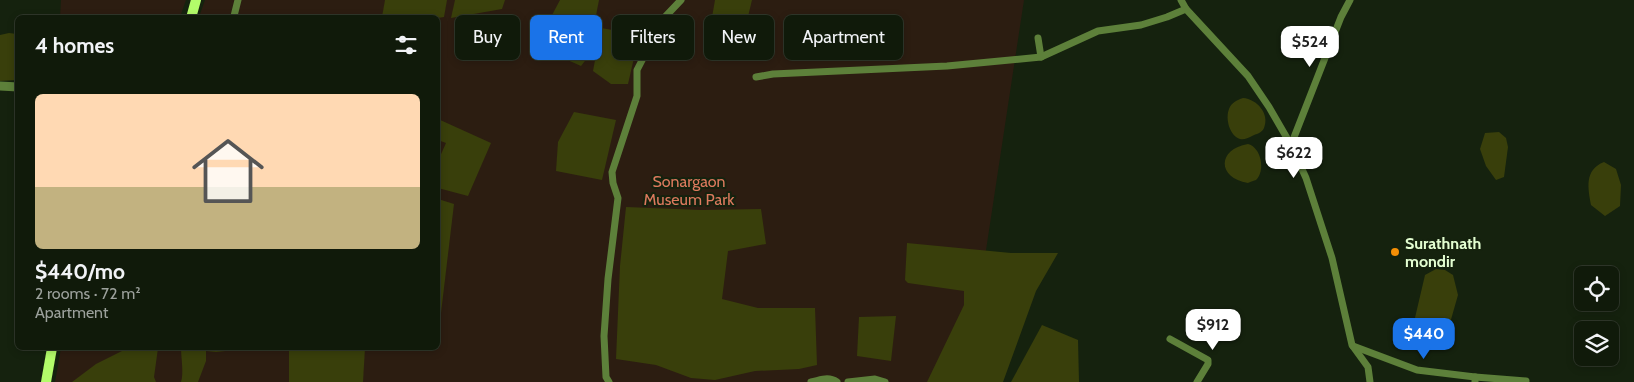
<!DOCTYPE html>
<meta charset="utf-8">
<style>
body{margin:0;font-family:Cabin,sans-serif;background:#1e2718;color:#f1f3f6;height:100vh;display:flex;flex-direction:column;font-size:19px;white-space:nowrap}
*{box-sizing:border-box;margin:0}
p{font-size:16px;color:#9ca19c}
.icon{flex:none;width:28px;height:28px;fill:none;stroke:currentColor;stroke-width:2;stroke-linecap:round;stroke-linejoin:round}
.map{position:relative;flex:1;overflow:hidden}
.panel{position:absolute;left:15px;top:15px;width:425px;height:335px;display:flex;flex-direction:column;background:#101a0a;border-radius:8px;box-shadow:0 2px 8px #0003,0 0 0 1px #30382b}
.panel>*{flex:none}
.top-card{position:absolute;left:455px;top:15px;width:475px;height:45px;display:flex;gap:10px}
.fabs{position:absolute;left:1574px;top:266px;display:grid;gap:10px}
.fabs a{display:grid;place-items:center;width:45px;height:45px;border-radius:8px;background:#101a0a;box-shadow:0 2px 8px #0003,0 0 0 1px #30382b;font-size:25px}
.price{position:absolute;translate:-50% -42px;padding:0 11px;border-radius:10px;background:#fff;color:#222;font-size:16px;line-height:32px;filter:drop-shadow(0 1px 2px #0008)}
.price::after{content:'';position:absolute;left:50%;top:30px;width:15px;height:11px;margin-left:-8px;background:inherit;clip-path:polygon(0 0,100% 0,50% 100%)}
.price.on{background:#1a73e8;color:#fff}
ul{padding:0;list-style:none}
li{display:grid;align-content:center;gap:10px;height:265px;padding:0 20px}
li span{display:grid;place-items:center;height:155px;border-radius:8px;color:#555}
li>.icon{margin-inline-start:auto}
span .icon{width:90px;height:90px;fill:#fffc;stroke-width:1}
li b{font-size:21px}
h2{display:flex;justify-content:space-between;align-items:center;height:60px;padding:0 20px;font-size:21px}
.pill{padding:0 18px;border-radius:8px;background:#101a0a;box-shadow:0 2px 8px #0003,0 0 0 1px #30382b;font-size:18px;line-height:45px}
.pill.on{background:#1a73e8;color:#fff}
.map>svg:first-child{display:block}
.green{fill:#2c1d11}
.water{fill:#393f0b}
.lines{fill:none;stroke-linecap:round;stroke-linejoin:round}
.minor{stroke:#5d803a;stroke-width:7}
.tertiary{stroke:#5d803a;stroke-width:9}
.secondary{stroke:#b3fc6a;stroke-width:10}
.poi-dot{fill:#f58f05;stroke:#15220e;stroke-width:2}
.labels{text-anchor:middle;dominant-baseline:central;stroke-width:4;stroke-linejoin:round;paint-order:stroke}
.park-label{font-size:16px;fill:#dd7a5e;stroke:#15220e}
.poi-label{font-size:16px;font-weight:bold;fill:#e3fed1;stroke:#15220e;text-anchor:start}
</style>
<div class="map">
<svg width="1634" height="382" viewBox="0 0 1634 382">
<rect width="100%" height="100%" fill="#15220e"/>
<g class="green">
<polygon points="61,0 186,0 180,17 60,18"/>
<polygon points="205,0 1024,0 966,382 55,382 61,348 438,348 438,18 199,17"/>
</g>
<g class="water">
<polygon points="385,0 447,0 444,17 438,18 382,17"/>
<polygon points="455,0 505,0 502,9 451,18"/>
<polygon points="560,0 599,0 588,57 581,66 563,58 543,32"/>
<polygon points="715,0 752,0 744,33 719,35 711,23"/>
<polygon points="601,28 635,34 639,36 628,84 611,84 593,71"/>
<polygon points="9,33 17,34 17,80 0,81 0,35"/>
<path d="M1243 98C1257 99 1270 114 1264 128 1262 133 1256 134 1252 136 1248 138 1244 140 1240 139 1230 136 1225 119 1229 109 1231 103 1237 100 1243 98Z"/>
<polygon points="574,112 616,120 602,180 556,171 558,142"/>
<polygon points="438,119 491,143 468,196 438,188 438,161 446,143 438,140"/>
<polygon points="1499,132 1506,138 1508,147 1504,177 1496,180 1486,166 1480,149 1485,133"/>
<path d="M1248 144C1261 147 1266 171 1256 180 1255 180 1248 183 1248 183 1217 178 1217 149 1248 144Z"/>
<path d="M1604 162 1616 169 1621 185 1620 206 1605 216 1591 205C1588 188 1584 170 1604 162Z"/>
<polygon points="438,199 454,204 438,338"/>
<polygon points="626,207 701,210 761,209 766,244 728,251 722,299 758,308 815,308 817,365 799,369 755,371 715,380 691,378 656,365 616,359 620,266"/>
<polygon points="907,243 1011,253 1058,253 1036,291 1003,382 927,382 964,305 964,291 908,283 905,280"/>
<polygon points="1436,269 1445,270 1453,275 1458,295 1448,330 1414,322 1425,275"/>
<polygon points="896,316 891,361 857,356 859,317"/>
<polygon points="1042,325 1078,340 1079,382 1011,382"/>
<polygon points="128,348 158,348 154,377 156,382 72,382 96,364"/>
<path d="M181 348H254L216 352 206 351V361L198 382H181C184 374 181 357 181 348Z"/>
<polygon points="289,348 365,348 363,382 289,382"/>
</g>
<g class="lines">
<g class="minor">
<polyline points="1181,0 1186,9 1248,76 1269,107 1291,145 1306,178 1332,258 1352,345 1368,367 1370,382"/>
<polyline points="235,18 234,16 238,0"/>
<polyline points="1038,38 1041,57"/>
<polyline points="756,77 773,74 947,66 1041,57 1098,31 1141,25 1167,17 1186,9"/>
<polyline points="1291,145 1341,17 1350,0"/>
<polyline points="1170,339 1208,360 1208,364 1197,382"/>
<polyline points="1353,346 1417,370 1475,377 1475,382"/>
<polyline points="1475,377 1526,381"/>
<polyline points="609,382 606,377 604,336 608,279 618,198 613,183 612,172 637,96 637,70 664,18 681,0"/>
<path d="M811 382C821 380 828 376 837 382"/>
<polyline points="848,382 875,379 885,382"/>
</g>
<polyline class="tertiary" points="0,86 18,87"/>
<g class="secondary">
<polyline points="191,18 196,0"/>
<polyline points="46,382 52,348"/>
</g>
</g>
<circle class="poi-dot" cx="1395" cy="252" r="5"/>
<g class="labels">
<g class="park-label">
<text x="689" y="181">Sonargaon<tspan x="689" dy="18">Museum Park</tspan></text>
</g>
<g class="poi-label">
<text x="1405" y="243">Surathnath<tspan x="1405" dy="18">mondir</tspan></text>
</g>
</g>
</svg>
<div class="fabs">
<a><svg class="icon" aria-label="locate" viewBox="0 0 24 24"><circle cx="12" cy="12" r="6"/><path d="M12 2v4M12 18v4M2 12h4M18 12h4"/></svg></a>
<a><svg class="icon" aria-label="layers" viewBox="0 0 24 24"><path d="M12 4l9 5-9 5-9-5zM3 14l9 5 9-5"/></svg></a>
</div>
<b class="price" style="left:1310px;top:68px">$524</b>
<b class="price" style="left:1294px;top:179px">$622</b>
<b class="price" style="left:1213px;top:351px">$912</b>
<b class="price on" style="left:1424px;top:360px">$440</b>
<div class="top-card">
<a class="pill">Buy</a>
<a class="pill on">Rent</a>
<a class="pill">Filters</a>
<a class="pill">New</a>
<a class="pill">Apartment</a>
</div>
<section class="panel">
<h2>4 homes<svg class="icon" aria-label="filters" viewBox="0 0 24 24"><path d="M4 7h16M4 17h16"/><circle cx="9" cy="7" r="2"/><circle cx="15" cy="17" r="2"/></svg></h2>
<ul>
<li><span style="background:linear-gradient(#ffd9b3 60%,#c2b280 0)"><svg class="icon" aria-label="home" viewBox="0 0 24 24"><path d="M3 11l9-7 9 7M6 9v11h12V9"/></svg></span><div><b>$440/mo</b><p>2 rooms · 72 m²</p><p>Apartment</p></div></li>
</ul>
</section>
</div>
